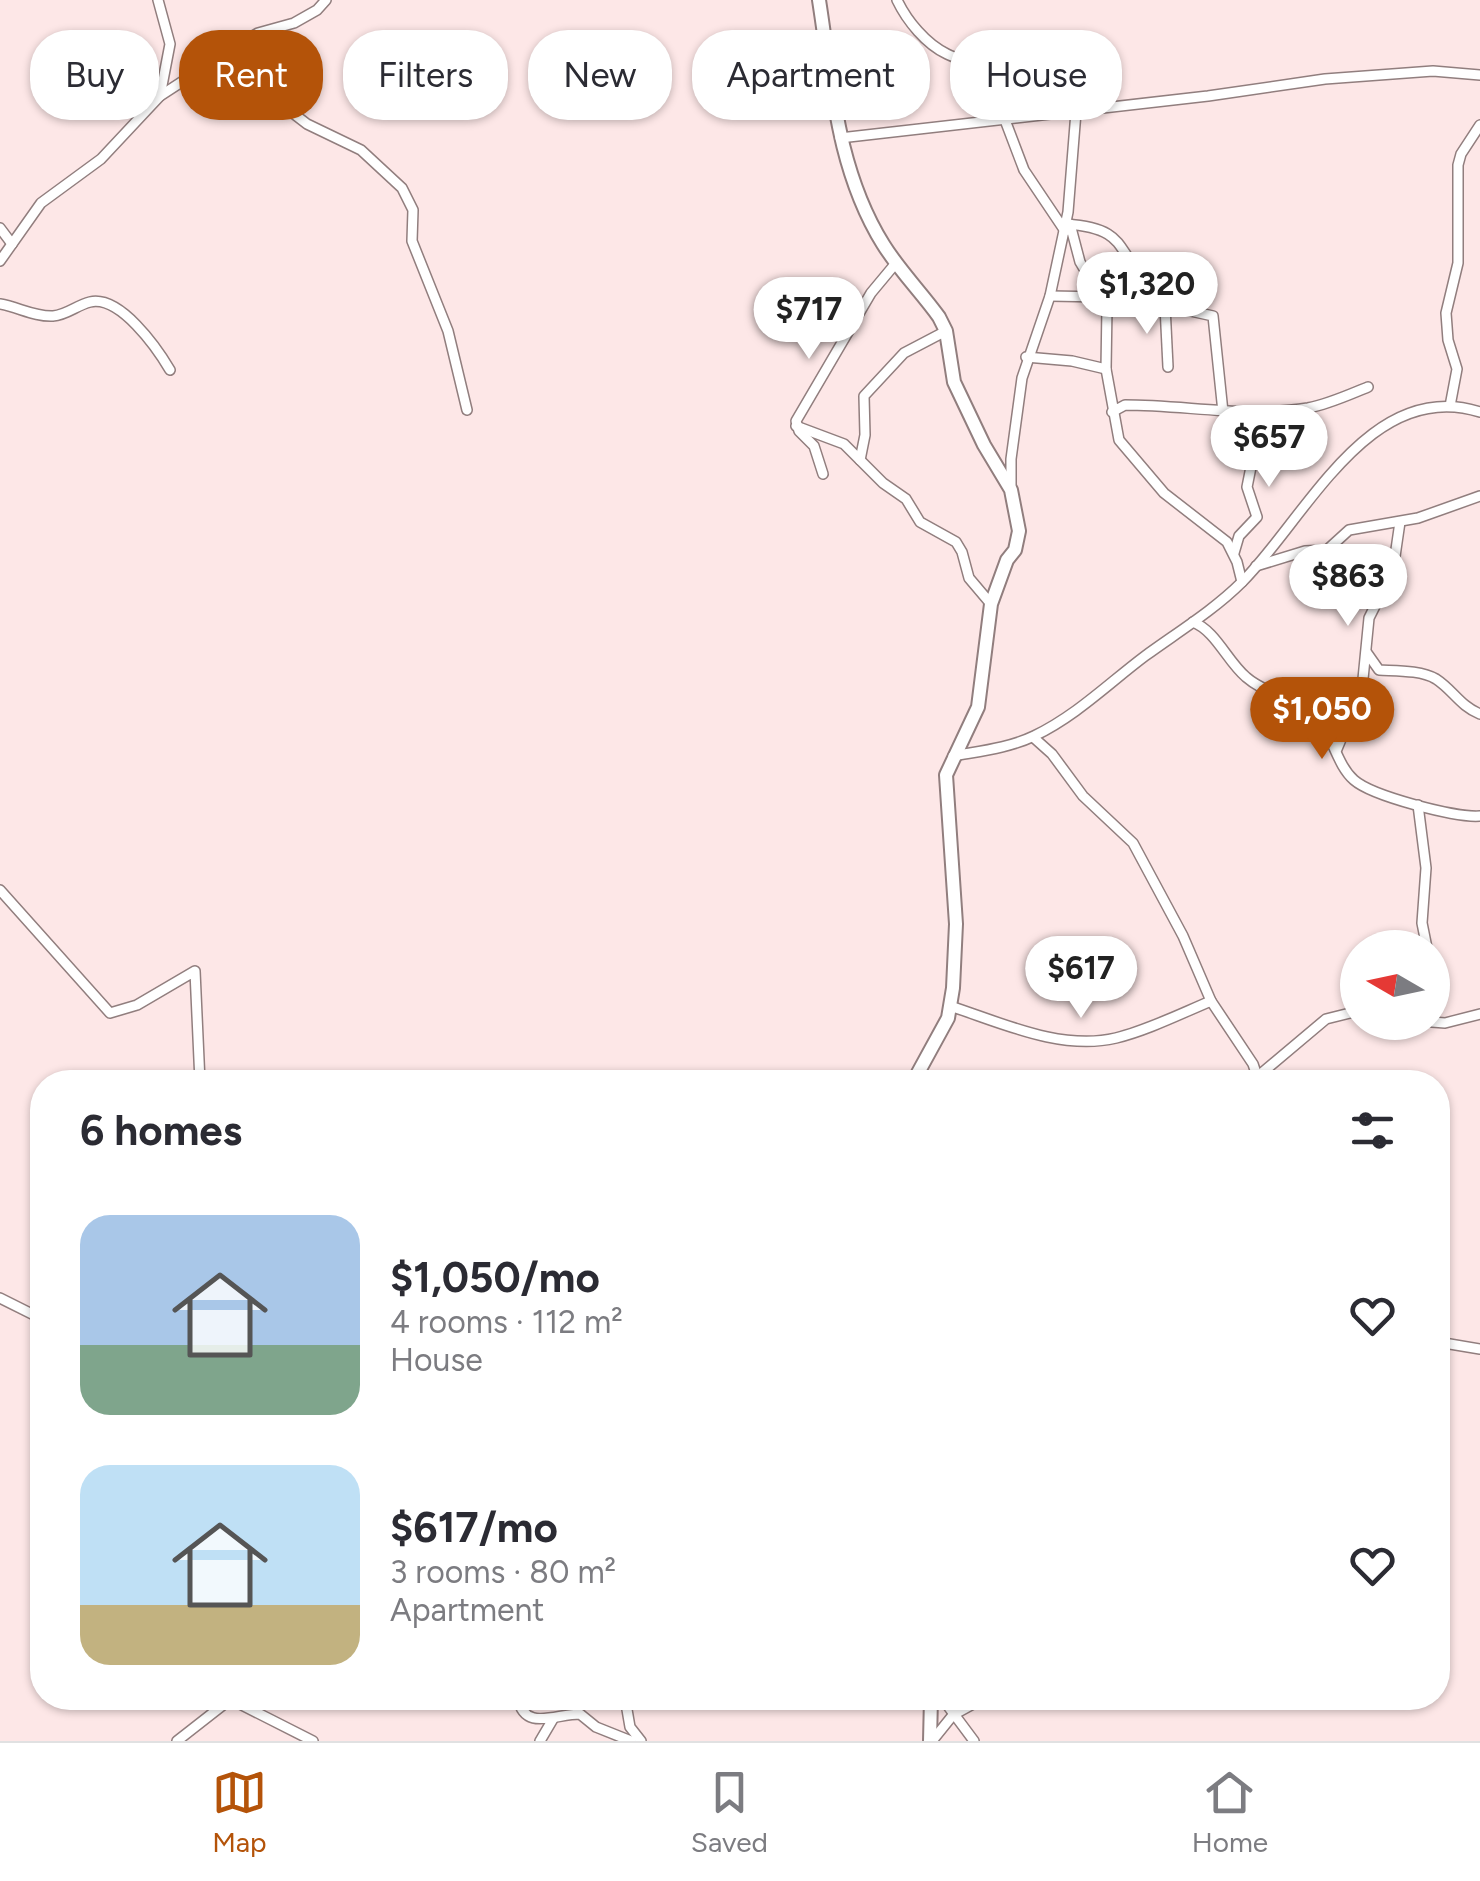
<!DOCTYPE html>
<meta charset="utf-8">
<style>
body{margin:0;font-family:Figtree,sans-serif;background:#f7f7f7;color:#2b2b33;height:100vh;display:flex;flex-direction:column;font-size:38px;white-space:nowrap}
*{box-sizing:border-box;margin:0}
p{font-size:32px;color:#7c7c81}
.icon{flex:none;width:55px;height:55px;fill:none;stroke:currentColor;stroke-width:2;stroke-linecap:round;stroke-linejoin:round}
.map{position:relative;flex:1;overflow:hidden}
.sheet{position:absolute;left:30px;top:1070px;width:1420px;height:640px;display:flex;flex-direction:column;background:#fff;border-radius:40px;box-shadow:0 2px 8px #0004}
.sheet>*{flex:none}
.top-card{position:absolute;left:30px;top:30px;width:1420px;height:90px;display:flex;gap:20px}
.needle{width:65px;rotate:279deg}
.fabs{position:absolute;left:1340px;top:930px;display:grid;gap:20px}
.fabs a{display:grid;place-items:center;width:110px;height:110px;border-radius:50%;background:#fff;box-shadow:0 2px 8px #0004;font-size:50px}
.price{position:absolute;translate:-50% -85px;padding:0 22px;border-radius:35px;background:#fff;color:#222;font-size:32px;line-height:65px;filter:drop-shadow(0 2px 5px #0008)}
.price::after{content:'';position:absolute;left:50%;top:60px;width:30px;height:22px;margin-left:-15px;background:inherit;clip-path:polygon(0 0,100% 0,50% 100%)}
.price.selected{background:#b45309;color:#fff}
ul{padding:0;list-style:none}
li{display:flex;align-items:center;gap:30px;height:250px;padding:0 50px}
li span{display:grid;place-items:center;flex:none;width:280px;height:200px;border-radius:30px;color:#555}
li>.icon{margin-inline-start:auto}
span .icon{width:120px;height:120px;fill:#fffc;stroke-width:1}
li b{font-size:42px}
h2{display:flex;justify-content:space-between;align-items:center;height:120px;padding:0 50px;font-size:42px}
.pill{padding:0 35px;border-radius:40px;background:#fff;box-shadow:0 2px 8px #0004;font-size:35px;line-height:90px}
.pill.selected{background:#b45309;color:#fff}
.tabs{display:flex;justify-content:space-around;align-items:center;height:140px;border-top:2px solid #e1e1e2;background:#fff;font-size:28px;color:#7c7c81}
.tabs a{display:grid;justify-items:center;gap:5px}
.tabs .selected{color:#b45309}
.map>svg:first-child{display:block}
.lines{fill:none;stroke-linecap:round;stroke-linejoin:round}
.street-casing{stroke:#917e7e;stroke-width:12}
.secondary-casing{stroke:#917e7e;stroke-width:16}
.street{stroke:#fff;stroke-width:9}
.secondary{stroke:#fff;stroke-width:12}
</style>
<div class="map">
<svg width="1480" height="1741" viewBox="0 0 1480 1741">
<rect width="100%" height="100%" fill="#fde7e7"/>
<g class="lines">
<defs>
<g id="street">
<polyline points="158,0 170,44 160,96"/>
<path d="M897 0C907 21 926 44 947 54 964 62 977 62 989 78L1024 170 1065 231"/>
<polyline points="220,57 307,124 361,150 402,188 413,210 412,241 448,331 467,410"/>
<polyline points="840,138 1208,96 1325,79 1433,71 1480,75"/>
<path d="M1066 224C1134 229 1111 254 1154 284"/>
<polyline points="1070,224 1080,262 1107,307 1106,369 1119,440 1164,493 1227,542 1237,562 1242,582"/>
<polyline points="0,228 12,244"/>
<polyline points="0,261 41,203 101,159 160,96 243,42 258,33 294,23 317,10 326,0"/>
<polyline points="1100,291 1213,316 1223,412"/>
<polyline points="1050,296 1104,297"/>
<path d="M0 304C18 307 35 317 53 316 67 315 77 305 90 302 120 295 157 348 170 370"/>
<polyline points="1165,306 1168,367"/>
<polyline points="1026,357 1072,361 1106,369"/>
<polyline points="1450,406 1457,369 1448,340 1446,313 1458,263 1458,165 1461,154 1480,125"/>
<path d="M1112 412 1125 405C1186 405 1247 418 1308 408 1329 404 1348 395 1368 387"/>
<polyline points="796,426 844,444 883,483 906,499 920,522 956,542 962,552 969,578 991,604"/>
<polyline points="860,460 865,435 864,396 904,353 946,331"/>
<polyline points="823,474 814,446 799,431 796,421 871,293 896,263"/>
<polyline points="1011,487 1011,459 1022,378 1050,296 1068,212 1076,112"/>
<polyline points="1234,553 1239,536 1257,517 1247,487 1251,467 1251,412"/>
<polyline points="1256,566 1305,551 1327,550 1349,530 1418,518 1480,496"/>
<path d="M1193 622C1216 631 1227 661 1246 677 1265 694 1293 697 1313 715 1333 732 1335 763 1354 780 1372 796 1456 818 1480 816"/>
<path d="M1367 653 1379 670C1396 671 1421 670 1436 679 1453 690 1460 706 1480 714"/>
<polyline points="1033,737 1052,754 1083,796 1133,843 1183,936 1211,1001 1253,1064 1259,1082"/>
<polyline points="1337,749 1362,689 1369,618 1393,570 1400,522"/>
<path d="M953 756C980 751 1009 748 1034 736 1076 716 1109 683 1145 656 1178 632 1214 610 1242 582 1306 518 1370 377 1480 412"/>
<polyline points="1418,805 1426,868 1422,923 1427,948"/>
<polyline points="0,890 110,1013 137,1005 195,971 200,1082"/>
<path d="M950 1006C1002 1023 1061 1051 1116 1038 1148 1030 1180 1014 1211 1001"/>
<polyline points="1432,1022 1445,1023 1480,1014"/>
<polyline points="1257,1077 1326,1019 1358,1011"/>
<polyline points="0,1298 42,1319"/>
<polyline points="1438,1342 1480,1349"/>
<path d="M518 1698C524 1732 555 1714 580 1714L596 1727 631 1741"/>
<polyline points="625,1698 630,1727 641,1741"/>
<polyline points="942,1698 974,1741"/>
<polyline points="230,1699 313,1741"/>
<polyline points="177,1741 232,1698"/>
<polyline points="540,1741 553,1719"/>
<polyline points="932,1741 953,1715 984,1698"/>
</g>
<g id="secondary">
<path d="M819 0C832 83 837 170 883 244 899 270 921 292 939 317L946 331 954 382 984 445 1011 490 1019 531 1015 550 1007 560 991 604 978 707 946 775 956 924 953 988 948 1018 913 1082"/>
<polyline points="930,1741 931,1698"/>
</g>
</defs>
<use href="#street" class="street-casing"/>
<use href="#secondary" class="secondary-casing"/>
<use href="#street" class="street"/>
<use href="#secondary" class="secondary"/>
</g>
</svg>
<div class="fabs">
<a><svg class="needle" viewBox="-14 -14 28 28"><path d="M0-13l5 13h-10z" fill="#e53935"/><path d="M0 13l5-13h-10z" fill="#7c7c81"/></svg></a>
</div>
<b class="price" style="left:1147px;top:337px">$1,320</b>
<b class="price" style="left:809px;top:362px">$717</b>
<b class="price" style="left:1269px;top:490px">$657</b>
<b class="price" style="left:1348px;top:629px">$863</b>
<b class="price selected" style="left:1322px;top:762px">$1,050</b>
<b class="price" style="left:1081px;top:1021px">$617</b>
<div class="top-card">
<a class="pill">Buy</a>
<a class="pill selected">Rent</a>
<a class="pill">Filters</a>
<a class="pill">New</a>
<a class="pill">Apartment</a>
<a class="pill">House</a>
</div>
<section class="sheet">
<h2>6 homes<svg class="icon" aria-label="filters" viewBox="0 0 24 24"><path d="M4 7h16M4 17h16"/><circle cx="9" cy="7" r="2"/><circle cx="15" cy="17" r="2"/></svg></h2>
<ul>
<li><span style="background:linear-gradient(#a9c7e8 65%,#7fa58c 0)"><svg class="icon" aria-label="home" viewBox="0 0 24 24"><path d="M3 11l9-7 9 7M6 9v11h12V9"/></svg></span><div><b>$1,050/mo</b><p>4 rooms · 112 m²</p><p>House</p></div><svg class="icon" aria-label="heart" viewBox="0 0 24 24"><path d="M12 20l-8-8c-3-5 5-10 8-4 3-6 11-1 8 4z"/></svg></li>
<li><span style="background:linear-gradient(#bfe0f5 70%,#c2b280 0)"><svg class="icon" aria-label="home" viewBox="0 0 24 24"><path d="M3 11l9-7 9 7M6 9v11h12V9"/></svg></span><div><b>$617/mo</b><p>3 rooms · 80 m²</p><p>Apartment</p></div><svg class="icon" aria-label="heart" viewBox="0 0 24 24"><path d="M12 20l-8-8c-3-5 5-10 8-4 3-6 11-1 8 4z"/></svg></li>
</ul>
</section>
</div>
<nav class="tabs">
<a class="selected"><svg class="icon" aria-label="map" viewBox="0 0 24 24"><path d="M3 6l6-2 6 2 6-2v14l-6 2-6-2-6 2zM9 4v14M15 6v14"/></svg>Map</a>
<a><svg class="icon" aria-label="saved" viewBox="0 0 24 24"><path d="M7 4h10v16l-5-4-5 4z"/></svg>Saved</a>
<a><svg class="icon" aria-label="home" viewBox="0 0 24 24"><path d="M3 11l9-7 9 7M6 9v11h12V9"/></svg>Home</a>
</nav>
